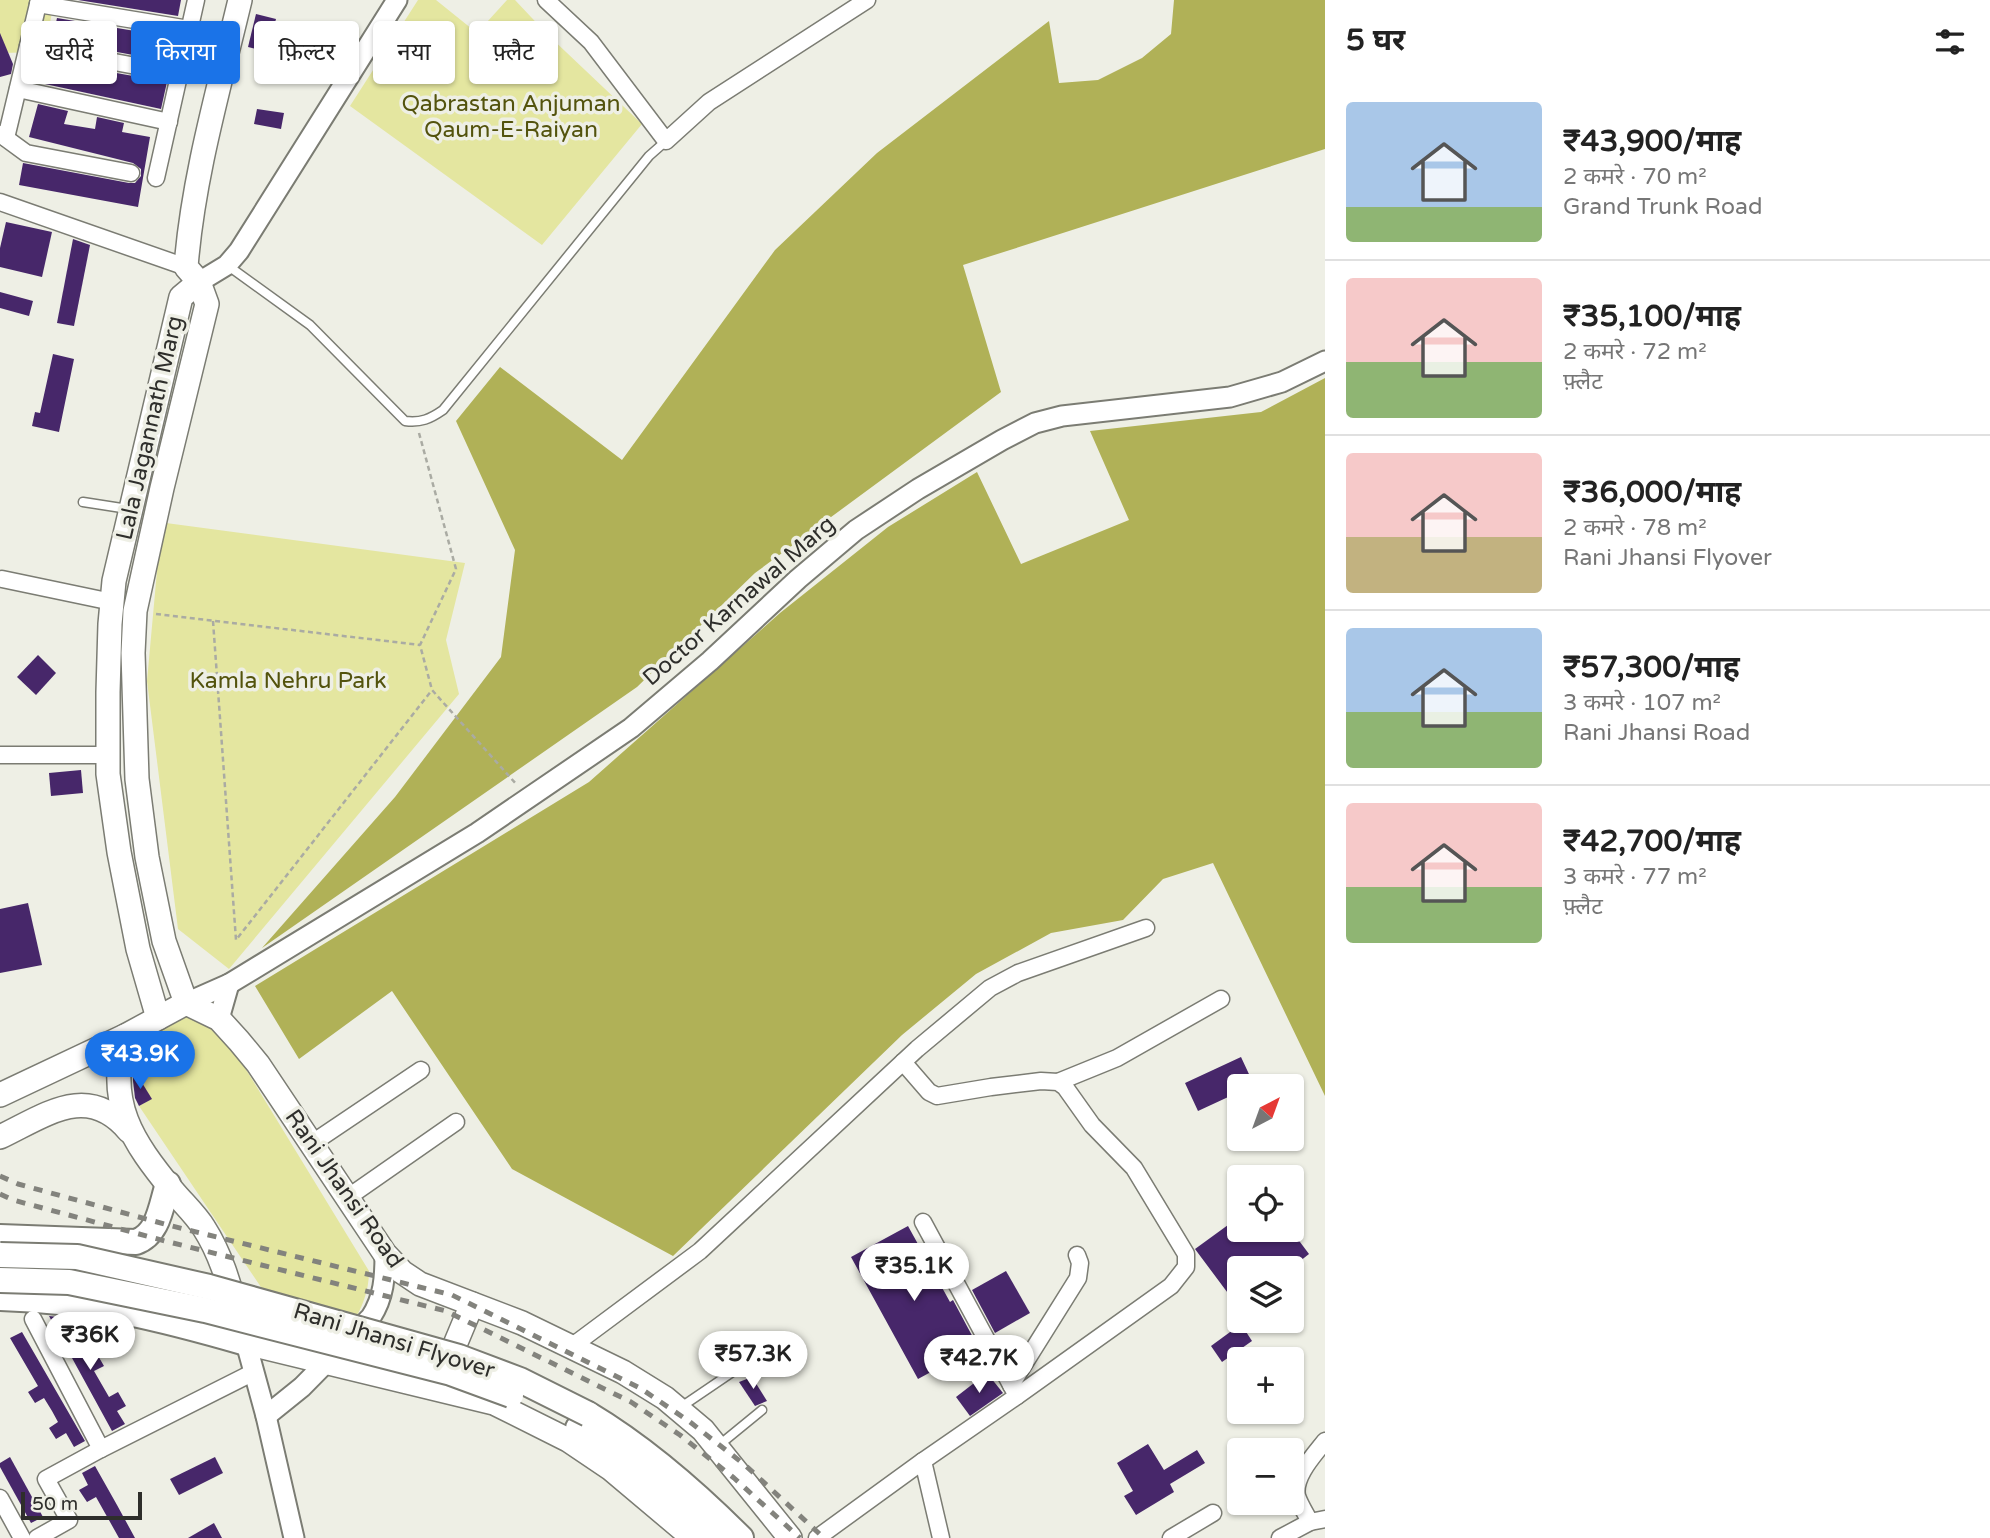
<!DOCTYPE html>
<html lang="hi">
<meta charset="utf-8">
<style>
body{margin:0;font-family:"Varela Round","Noto Sans Devanagari",sans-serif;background:#f6f6f6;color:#222;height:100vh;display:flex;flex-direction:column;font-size:26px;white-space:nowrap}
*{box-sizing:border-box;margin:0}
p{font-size:23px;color:#767676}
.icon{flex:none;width:38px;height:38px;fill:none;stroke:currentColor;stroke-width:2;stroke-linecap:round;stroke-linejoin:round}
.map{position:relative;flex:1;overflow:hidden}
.panel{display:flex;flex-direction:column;background:#fff;width:665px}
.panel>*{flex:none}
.guide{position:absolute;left:21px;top:21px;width:665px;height:63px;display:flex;gap:14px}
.needle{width:46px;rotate:41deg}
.controls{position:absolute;left:1227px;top:1074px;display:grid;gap:14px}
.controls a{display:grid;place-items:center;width:77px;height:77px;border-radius:7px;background:#fff;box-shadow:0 2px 5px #0004;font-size:35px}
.scale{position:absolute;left:21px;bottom:18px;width:121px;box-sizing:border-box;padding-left:7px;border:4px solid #2e2e2b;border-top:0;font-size:19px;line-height:24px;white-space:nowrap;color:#2e2e2b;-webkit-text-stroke:5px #eeefe5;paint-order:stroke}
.price{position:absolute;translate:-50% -60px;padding:0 16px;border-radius:24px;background:#fff;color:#222;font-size:23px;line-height:46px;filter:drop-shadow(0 2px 4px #0008)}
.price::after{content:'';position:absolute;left:50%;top:42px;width:21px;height:16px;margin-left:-10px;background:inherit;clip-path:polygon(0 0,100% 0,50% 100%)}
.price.current{background:#1a73e8;color:#fff}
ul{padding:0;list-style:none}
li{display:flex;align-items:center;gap:21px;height:175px;padding:0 21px}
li+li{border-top:2px solid #e0e0e0}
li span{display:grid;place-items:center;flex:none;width:196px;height:140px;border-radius:7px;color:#555}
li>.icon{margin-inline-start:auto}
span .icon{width:84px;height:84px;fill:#fffc;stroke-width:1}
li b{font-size:30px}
h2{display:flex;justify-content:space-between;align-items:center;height:84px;padding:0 21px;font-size:30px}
.pill{padding:0 24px;border-radius:7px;background:#fff;box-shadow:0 2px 5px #0004;font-size:24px;line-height:63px}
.pill.current{background:#1a73e8;color:#fff}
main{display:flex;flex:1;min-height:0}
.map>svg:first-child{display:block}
.green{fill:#e4e6a0}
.forest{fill:#b0b157}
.building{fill:#47276a}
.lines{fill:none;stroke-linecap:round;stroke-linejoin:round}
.service-casing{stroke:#7b7c73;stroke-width:11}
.minor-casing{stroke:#7b7c73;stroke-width:19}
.tertiary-casing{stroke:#7b7c73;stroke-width:23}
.secondary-casing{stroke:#7b7c73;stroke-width:26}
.primary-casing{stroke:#7b7c73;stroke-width:28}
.path{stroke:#aaaba3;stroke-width:2.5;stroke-dasharray:5 3.5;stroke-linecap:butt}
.service{stroke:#fff;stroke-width:8}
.minor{stroke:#fff;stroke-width:16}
.tertiary{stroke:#fff;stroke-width:19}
.secondary{stroke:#fff;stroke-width:23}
.primary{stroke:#fff;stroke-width:24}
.rail{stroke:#83837d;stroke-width:5;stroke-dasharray:9 9;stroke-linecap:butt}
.primary-bridge-casing{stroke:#7b7c73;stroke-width:28;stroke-linecap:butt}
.primary-bridge{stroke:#fff;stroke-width:24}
.labels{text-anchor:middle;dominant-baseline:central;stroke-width:7;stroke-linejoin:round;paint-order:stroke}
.park-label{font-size:23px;fill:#53530d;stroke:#eeefe5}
.street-label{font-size:23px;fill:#2e2e2b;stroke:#eeefe5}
</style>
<main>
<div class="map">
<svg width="1325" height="1538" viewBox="0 0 1325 1538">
<rect width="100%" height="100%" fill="#eeefe5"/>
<g class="green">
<polygon points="0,0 54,0 45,52 0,53"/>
<polygon points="418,0 436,0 477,33 507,0 515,0 547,34 642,124 542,245 350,106"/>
<polygon points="166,523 465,563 446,640 459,694 229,969 178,929 147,681 158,560"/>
<path d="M194 1014 228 1040 369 1271C369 1291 362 1309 351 1325L279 1314 139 1106 151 1099 136 1073 124 1080C126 1069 128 1057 132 1047 143 1024 171 1018 194 1014Z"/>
</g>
<g class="forest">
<polygon points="1174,0 1325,0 1325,149 963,265 1001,392 755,573 637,687 262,948 395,797 501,657 515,550 456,421 500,367 622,460 775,250 877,153 1049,21 1059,83 1098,80 1142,58 1171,34"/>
<polygon points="1325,378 1325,1096 1213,863 1163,879 1123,920 1051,933 976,974 902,1035 673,1256 512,1169 392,991 299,1059 255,986 589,782 780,613 888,527 977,472 1021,564 1129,520 1090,431 1261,412"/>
</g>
<g class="building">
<polygon points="78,0 181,0 178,16"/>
<polygon points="256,14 276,19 267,52 248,47"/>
<polygon points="57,18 177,38 171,62 52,40"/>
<polygon points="0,33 13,64 11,74 0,77"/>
<polygon points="49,61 167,82 161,109 45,84"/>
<polygon points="38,104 68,111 64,124 95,129 97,117 124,123 122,132 150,137 138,207 19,185 23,163 129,183 135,183 141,176 141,169 133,163 29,137"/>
<polygon points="257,109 284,113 281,129 254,124"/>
<polygon points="6,222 52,232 42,277 0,267 0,248"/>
<polygon points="73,239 90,245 74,326 57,323"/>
<polygon points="0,292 33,301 29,316 0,308"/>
<polygon points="53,354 74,359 59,432 32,426 35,412 40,413"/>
<polygon points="38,655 56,673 36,695 17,677"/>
<polygon points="81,770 83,793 51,796 49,773"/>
<polygon points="28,903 42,965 0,973 0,909"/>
<polygon points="1241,1057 1255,1087 1239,1087 1239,1092 1198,1111 1185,1083"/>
<polygon points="136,1073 152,1099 139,1106 135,1098 133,1081 133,1074"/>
<polygon points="1239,1217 1239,1230 1291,1230 1309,1254 1290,1269 1239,1269 1239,1308 1195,1249"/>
<polygon points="908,1226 950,1302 953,1300 976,1343 973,1345 975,1348 918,1379 851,1257"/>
<polygon points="1006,1271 1030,1313 995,1333 972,1290"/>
<polygon points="49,1316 67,1318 68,1321 78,1320 83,1328 73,1333 88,1359 97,1354 104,1366 94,1371 109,1397 118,1392 126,1406 117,1411 125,1424 112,1431"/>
<polygon points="1241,1324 1252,1341 1222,1362 1211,1346"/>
<polygon points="22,1332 85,1441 74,1447 66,1433 56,1439 49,1428 58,1422 52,1411 44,1398 35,1403 28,1392 38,1386 10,1338"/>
<polygon points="987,1373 1003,1393 970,1416 956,1397"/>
<polygon points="752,1377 767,1401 755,1406 739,1382"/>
<polygon points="1148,1444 1164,1470 1197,1450 1205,1463 1170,1484 1174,1492 1136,1515 1124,1496 1133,1491 1117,1463"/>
<polygon points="10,1457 43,1517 31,1523 0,1467 0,1463"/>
<polygon points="215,1457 223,1473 179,1495 170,1479"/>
<polygon points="95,1466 117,1505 135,1538 119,1538 96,1497 87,1502 79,1490 88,1485 82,1473"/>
<polygon points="214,1523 222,1538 188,1538"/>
</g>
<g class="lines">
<defs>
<g id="service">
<path d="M227 265 310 325 405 421C421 423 430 419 443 410L649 156 666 141"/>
<polyline points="83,502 128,509"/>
<polyline points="681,1407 734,1371 740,1369 747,1370"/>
<polyline points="718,1446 762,1410"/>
</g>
<g id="minor">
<polyline points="546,0 591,42 666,141 709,102 867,0"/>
<polyline points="38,4 189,29"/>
<polyline points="28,46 179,74"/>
<polyline points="18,89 169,122"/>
<polyline points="0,134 26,153 131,173"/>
<polyline points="6,138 39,0"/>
<polyline points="156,178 196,0"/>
<polyline points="0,202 186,267"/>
<polyline points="2,579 112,602"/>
<polyline points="0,755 108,755"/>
<polyline points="903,1062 929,1092 937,1096 991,1087 1041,1081 1058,1082 1065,1087 1092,1125 1134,1168 1186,1254 1186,1267 1171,1286 1017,1396"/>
<polyline points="1058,1082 1117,1058 1221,999"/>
<polyline points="311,1144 421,1070"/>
<polyline points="347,1198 456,1122"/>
<polyline points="923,1222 1017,1396 923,1461 941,1538"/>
<polyline points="33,1319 101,1449 254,1372"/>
<polyline points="571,1347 700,1251 917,1049 990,988 1018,973 1146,928"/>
<polyline points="1011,1385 1078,1278 1080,1263 1077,1255"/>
<polyline points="0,1498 22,1538"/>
<path d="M1310 1522C1306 1514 1300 1505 1297 1496 1293 1477 1314 1455 1325 1441"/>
<polyline points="37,1538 69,1520 46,1479 101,1449"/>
<polyline points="817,1538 923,1461"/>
<polyline points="1171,1538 1213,1513"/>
<polyline points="1280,1538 1310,1522 1325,1519"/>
</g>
<g id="tertiary">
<polyline points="199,282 227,265 239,251 397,0"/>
<polyline points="186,1003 229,984 477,833 631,728 710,661 798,579 856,530 918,489 1002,440 1035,423 1062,416 1230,397 1282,382 1325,361"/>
<polyline points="219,1019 229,984"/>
<polyline points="246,1343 266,1416 294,1538"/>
<path d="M266 1416 302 1387 371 1317C384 1297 385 1277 385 1254"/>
</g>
<g id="secondary">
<path d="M186 1003 164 941 147 857 137 779 133 653 135 611 162 488 207 304 199 282 186 267C193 177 219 88 240 0"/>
<polyline points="158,1018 138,949 119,852 108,774 108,692 110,624 114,581 181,297 199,282"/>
<path d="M125 1036C106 1103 132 1141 173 1191 183 1203 196 1215 204 1228 226 1262 234 1305 246 1343L494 1403 568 1440 611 1469 693 1538"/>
<polyline points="0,1095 125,1036 186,1003 219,1019 239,1041 258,1064 385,1254 402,1272 420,1284 522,1323 623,1372 665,1398 703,1430 790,1538"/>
<path d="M0 1137C46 1115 88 1082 129 1131"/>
<polyline points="444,1371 472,1304"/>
</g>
<g id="primary">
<path d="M0 1237 136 1242C159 1234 161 1205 168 1184"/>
<path d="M0 1298C88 1300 163 1319 246 1343"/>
<path d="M588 1414C645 1448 694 1491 741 1538"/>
<polyline points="578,1428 647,1475 715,1538"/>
</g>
</defs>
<use href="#service" class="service-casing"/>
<use href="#minor" class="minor-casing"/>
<use href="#tertiary" class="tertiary-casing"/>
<use href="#secondary" class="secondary-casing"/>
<use href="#primary" class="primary-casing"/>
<g class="path">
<polyline points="419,433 456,569 420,645 432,690 517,785"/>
<polyline points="156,614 420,645"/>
<polyline points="213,621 236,940 432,690"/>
</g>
<use href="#service" class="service"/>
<use href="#minor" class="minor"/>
<use href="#tertiary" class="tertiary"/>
<use href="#secondary" class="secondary"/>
<use href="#primary" class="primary"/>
<g class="rail">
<polyline points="0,1176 18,1184 168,1225 452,1295 640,1388 690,1422 745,1465 824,1538"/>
<polyline points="0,1194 13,1200 165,1241 446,1311 631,1402 680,1435 734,1478 800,1538"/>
</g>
<defs>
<g id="primary-bridge">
<polyline points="0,1255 77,1257 209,1287 459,1357 520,1380 588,1414"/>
<polyline points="0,1280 69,1282 205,1310 451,1373 511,1395"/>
</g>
</defs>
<use href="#primary-bridge" class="primary-bridge-casing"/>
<use href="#primary-bridge" class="primary-bridge"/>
</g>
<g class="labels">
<g class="park-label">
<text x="511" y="104">Qabrastan Anjuman<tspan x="511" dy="26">Qaum-E-Raiyan</tspan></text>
<text x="288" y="681">Kamla Nehru Park</text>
</g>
<g class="street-label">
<text transform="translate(150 428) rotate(-77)">Lala Jagannath Marg</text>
<text transform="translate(739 601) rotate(-41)">Doctor Karnawal Marg</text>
<text transform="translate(344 1189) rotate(55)">Rani Jhansi Road</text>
<text transform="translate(394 1341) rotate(17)">Rani Jhansi Flyover</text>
</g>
</g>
</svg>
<div class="controls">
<a><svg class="needle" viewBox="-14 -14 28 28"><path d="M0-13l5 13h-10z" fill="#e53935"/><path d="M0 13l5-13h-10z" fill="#767676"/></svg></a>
<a><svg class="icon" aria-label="locate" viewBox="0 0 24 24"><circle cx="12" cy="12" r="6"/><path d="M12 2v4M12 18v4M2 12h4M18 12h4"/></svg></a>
<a><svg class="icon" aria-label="layers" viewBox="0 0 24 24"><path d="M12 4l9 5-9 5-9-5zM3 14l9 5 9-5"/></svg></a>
<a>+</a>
<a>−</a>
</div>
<div class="scale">50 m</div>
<b class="price current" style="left:140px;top:1091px">₹43.9K</b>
<b class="price" style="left:914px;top:1303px">₹35.1K</b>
<b class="price" style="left:90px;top:1372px">₹36K</b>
<b class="price" style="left:753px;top:1391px">₹57.3K</b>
<b class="price" style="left:979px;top:1395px">₹42.7K</b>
<div class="guide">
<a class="pill">खरीदें</a>
<a class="pill current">किराया</a>
<a class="pill">फ़िल्टर</a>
<a class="pill">नया</a>
<a class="pill">फ़्लैट</a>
</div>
</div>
<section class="panel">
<h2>5 घर<svg class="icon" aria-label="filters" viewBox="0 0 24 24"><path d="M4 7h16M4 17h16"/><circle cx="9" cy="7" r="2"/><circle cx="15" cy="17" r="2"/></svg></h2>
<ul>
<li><span style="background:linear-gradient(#a9c7e8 75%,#8fb573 0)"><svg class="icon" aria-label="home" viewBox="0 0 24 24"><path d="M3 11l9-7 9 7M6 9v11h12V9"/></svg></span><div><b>₹43,900/माह</b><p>2 कमरे · 70 m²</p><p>Grand Trunk Road</p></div></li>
<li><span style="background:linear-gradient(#f6c9c9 60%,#8fb573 0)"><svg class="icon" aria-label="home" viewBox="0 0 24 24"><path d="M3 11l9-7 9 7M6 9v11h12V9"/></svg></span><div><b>₹35,100/माह</b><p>2 कमरे · 72 m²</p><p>फ़्लैट</p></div></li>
<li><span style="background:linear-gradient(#f6c9c9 60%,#c2b280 0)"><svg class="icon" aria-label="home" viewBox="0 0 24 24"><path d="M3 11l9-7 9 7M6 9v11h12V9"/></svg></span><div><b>₹36,000/माह</b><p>2 कमरे · 78 m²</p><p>Rani Jhansi Flyover</p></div></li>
<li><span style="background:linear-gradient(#a9c7e8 60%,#8fb573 0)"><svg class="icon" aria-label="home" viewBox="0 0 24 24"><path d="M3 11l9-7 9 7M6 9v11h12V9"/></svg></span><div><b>₹57,300/माह</b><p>3 कमरे · 107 m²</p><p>Rani Jhansi Road</p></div></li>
<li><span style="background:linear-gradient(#f6c9c9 60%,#8fb573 0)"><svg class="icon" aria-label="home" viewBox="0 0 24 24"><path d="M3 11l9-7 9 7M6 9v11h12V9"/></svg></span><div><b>₹42,700/माह</b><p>3 कमरे · 77 m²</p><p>फ़्लैट</p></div></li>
</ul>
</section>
</main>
